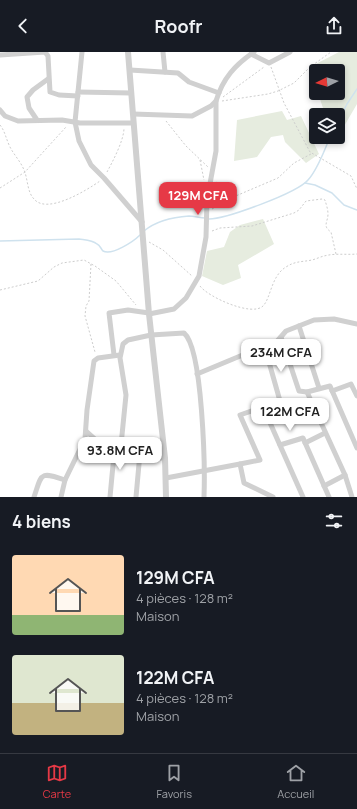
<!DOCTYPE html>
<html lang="fr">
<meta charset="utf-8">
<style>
body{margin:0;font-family:Manrope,sans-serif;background:#20242c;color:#f1f3f6;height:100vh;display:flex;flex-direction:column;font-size:15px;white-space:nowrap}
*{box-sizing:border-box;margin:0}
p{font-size:13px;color:#9ea1a6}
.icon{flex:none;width:22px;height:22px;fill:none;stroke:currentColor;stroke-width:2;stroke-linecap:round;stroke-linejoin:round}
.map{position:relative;height:445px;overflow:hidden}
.drawer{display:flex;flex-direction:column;background:#171b24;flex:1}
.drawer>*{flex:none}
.needle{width:26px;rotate:265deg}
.tools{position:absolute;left:309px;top:12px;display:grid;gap:8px}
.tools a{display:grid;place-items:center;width:36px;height:36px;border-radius:4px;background:#171b24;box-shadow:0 2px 6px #0003;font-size:20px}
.price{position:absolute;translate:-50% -34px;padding:0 9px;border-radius:8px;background:#fff;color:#222;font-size:13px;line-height:26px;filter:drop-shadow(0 1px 2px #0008)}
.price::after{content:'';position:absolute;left:50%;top:24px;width:12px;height:9px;margin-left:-6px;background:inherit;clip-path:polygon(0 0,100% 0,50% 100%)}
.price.active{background:#e63946;color:#fff}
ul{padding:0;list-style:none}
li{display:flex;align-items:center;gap:12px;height:100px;padding:0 12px}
li span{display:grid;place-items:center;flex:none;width:112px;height:80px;border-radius:4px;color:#555}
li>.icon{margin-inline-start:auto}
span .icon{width:48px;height:48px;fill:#fffc;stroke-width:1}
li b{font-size:17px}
h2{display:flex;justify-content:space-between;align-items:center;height:48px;padding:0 12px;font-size:17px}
header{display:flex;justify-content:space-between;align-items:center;height:52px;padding:0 12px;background:#171b24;font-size:18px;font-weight:700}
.menu{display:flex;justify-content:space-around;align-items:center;height:56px;border-top:1px solid #363941;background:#171b24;font-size:11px;color:#9ea1a6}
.menu a{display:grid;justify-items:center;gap:2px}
.menu .active{color:#e63946}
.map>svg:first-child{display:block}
.green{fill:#e6ecdf}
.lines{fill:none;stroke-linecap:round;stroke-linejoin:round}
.stream{stroke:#cfe2ee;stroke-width:1.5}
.path{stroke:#cdcdcd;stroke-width:1;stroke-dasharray:2 2;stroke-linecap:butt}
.minor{stroke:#d0d0d0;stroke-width:5}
.tertiary{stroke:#d0d0d0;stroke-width:6}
</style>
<header><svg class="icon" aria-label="back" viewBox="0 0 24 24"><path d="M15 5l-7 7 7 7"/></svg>Roofr<svg class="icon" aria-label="share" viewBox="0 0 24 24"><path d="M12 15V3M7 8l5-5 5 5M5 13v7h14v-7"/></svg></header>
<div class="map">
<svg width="357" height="445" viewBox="0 0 357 445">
<rect width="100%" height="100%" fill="#fff"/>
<g class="green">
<polygon points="339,0 357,0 357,52 343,76 338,78 338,63 316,63 316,67 314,61 323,56 318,41 338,41 338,19 316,19 316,33 310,15"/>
<polygon points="282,59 287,68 301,64 319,102 306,111 285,90 283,83 271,85 257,105 234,109 237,68"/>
<polygon points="263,167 274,192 238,213 241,226 223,233 202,224 207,199 224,195 230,180 240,173"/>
</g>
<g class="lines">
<g class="stream">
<polyline points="338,70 347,52 357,37"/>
<polyline points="305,131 315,133 332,141 344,153 357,158"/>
<path d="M209 167C226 167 297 141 308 128 318 117 324 99 330 85"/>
<path d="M144 179C156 169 174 165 189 164 194 164 200 166 205 166"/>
<path d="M0 189 79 187C85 188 92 188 97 192 100 193 101 197 103 199 112 204 134 189 140 183"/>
</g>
<g class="path">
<polyline points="271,15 284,51 310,100 351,124 357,137"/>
<polyline points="223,45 264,15"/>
<polyline points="222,49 268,42 278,39 294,31 310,15 331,0"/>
<polyline points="166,69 186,94 208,115"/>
<path d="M0 73C5 79 6 87 10 95 14 103 21 110 24 118 28 127 27 140 34 147 47 163 87 138 100 129"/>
<polyline points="200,108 204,128"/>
<path d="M107 120C113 109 124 88 124 76"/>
<polyline points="216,130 227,139 237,143"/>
<polyline points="0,136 25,120 66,75"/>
<polyline points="212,157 238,143 278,126 294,111 311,102"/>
<path d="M212 179 220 176 252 174 294 161 299 158 306 149 322 147 325 148C326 152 328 157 328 162 328 170 322 174 331 180L336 202"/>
<polyline points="149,190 163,198 192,224"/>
<polyline points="91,212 89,249 86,254 85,264 95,300"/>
<path d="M200 234C208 245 252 265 263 254 271 246 271 224 286 215 295 209 302 210 312 208 316 207 320 205 324 204 335 201 346 203 357 202"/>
<polyline points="0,238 38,229 54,215 62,211 84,208 95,214 116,229 136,253"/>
</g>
<g class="minor">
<polyline points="82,0 75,70 79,89 91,113 104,126 142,170"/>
<polyline points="163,0 165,20"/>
<polyline points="251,2 269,11 290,0"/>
<polyline points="0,3 45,0 48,4 50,40 59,43 78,44"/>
<polyline points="130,18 178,21 189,30 219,41"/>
<polyline points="78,40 131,41"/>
<polyline points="0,58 5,64 18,69 62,68 80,71 133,71"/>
<path d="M133 62 192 64 211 54 216 49C223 26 235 13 254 0"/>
<polyline points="37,68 29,56 27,45 33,38 48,27"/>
<polyline points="149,262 174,257 186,246 199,224 206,185 207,148 216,99 216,49"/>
<polyline points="299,274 319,336"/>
<polyline points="281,285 299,339 307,340 330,334 357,396"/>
<polyline points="114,303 109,261 128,258 149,261"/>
<polyline points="197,322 245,302 272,295 286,279 314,268 334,267 357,272"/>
<polyline points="332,339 351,332 357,344"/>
<polyline points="307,340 345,423 352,445"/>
<polyline points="263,355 303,445"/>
<polyline points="86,379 96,388 131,396 146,406 165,406"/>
<polyline points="305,391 325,381"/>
<path d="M121 393 126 343 120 306 123 292 128 288 151 283 184 281C203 297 205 417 204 445"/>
<polyline points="280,393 303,386 329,445"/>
<polyline points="240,412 260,408 240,363 280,349 265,296"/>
<polyline points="166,426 240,412 244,431 273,445"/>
<polyline points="324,434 345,423"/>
<path d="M34 445C42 422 39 419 65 428"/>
<polyline points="61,445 65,428 85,387 87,358 94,309 98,306 120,303"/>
<polyline points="110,445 115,392"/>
<polyline points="136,445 140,401"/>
</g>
<polyline class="tertiary" points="128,0 149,262 165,406 166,445"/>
</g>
</svg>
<div class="tools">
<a><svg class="needle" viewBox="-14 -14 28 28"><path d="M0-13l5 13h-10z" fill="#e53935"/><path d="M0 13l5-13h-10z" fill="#9ea1a6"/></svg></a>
<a><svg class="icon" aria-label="layers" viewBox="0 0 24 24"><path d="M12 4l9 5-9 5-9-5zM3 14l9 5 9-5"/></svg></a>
</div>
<b class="price active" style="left:198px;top:164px">129M CFA</b>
<b class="price" style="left:281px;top:321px">234M CFA</b>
<b class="price" style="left:290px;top:380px">122M CFA</b>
<b class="price" style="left:120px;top:419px">93.8M CFA</b>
</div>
<section class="drawer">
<h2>4 biens<svg class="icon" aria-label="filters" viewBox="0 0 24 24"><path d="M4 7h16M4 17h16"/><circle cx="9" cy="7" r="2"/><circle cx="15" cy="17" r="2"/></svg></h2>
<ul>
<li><span style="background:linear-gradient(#ffd9b3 75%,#8fb573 0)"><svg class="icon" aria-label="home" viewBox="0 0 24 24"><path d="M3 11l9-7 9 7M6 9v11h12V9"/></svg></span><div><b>129M CFA</b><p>4 pièces · 128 m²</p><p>Maison</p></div></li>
<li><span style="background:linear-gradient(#dfe7d0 60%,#c2b280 0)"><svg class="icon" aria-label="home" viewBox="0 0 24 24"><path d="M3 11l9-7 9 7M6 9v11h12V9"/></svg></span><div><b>122M CFA</b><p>4 pièces · 128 m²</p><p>Maison</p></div></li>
</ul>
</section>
<nav class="menu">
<a class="active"><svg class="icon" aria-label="map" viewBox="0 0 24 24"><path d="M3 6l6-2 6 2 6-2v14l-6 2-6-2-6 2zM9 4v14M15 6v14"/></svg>Carte</a>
<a><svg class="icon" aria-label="saved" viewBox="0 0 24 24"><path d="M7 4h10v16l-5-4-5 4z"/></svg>Favoris</a>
<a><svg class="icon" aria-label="home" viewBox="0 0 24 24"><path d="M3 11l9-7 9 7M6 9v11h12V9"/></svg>Accueil</a>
</nav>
